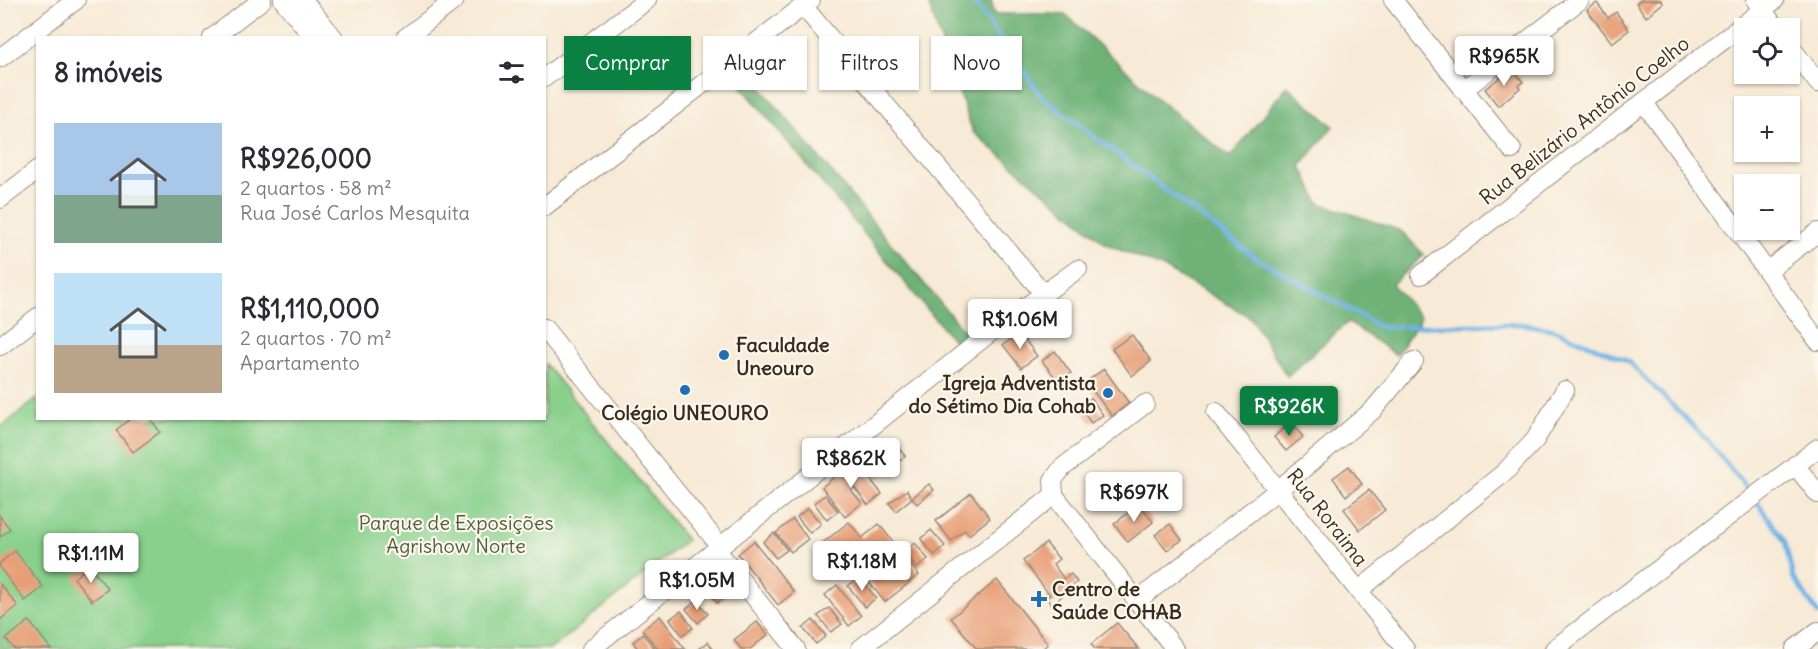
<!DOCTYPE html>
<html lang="pt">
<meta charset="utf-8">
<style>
body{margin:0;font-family:Delius,sans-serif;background:#f7f7f7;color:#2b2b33;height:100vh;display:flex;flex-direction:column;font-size:22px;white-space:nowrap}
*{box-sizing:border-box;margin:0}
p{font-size:20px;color:#7c7c81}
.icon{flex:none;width:33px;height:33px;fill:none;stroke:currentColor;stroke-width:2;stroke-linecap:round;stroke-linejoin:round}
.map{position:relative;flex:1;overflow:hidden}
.side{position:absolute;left:36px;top:36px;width:510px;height:384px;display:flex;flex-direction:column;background:#fff;border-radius:0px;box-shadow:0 2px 4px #0004}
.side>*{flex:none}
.guide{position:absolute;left:564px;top:36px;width:570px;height:54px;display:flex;gap:12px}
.fabs{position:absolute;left:1734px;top:18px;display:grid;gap:12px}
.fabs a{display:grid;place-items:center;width:66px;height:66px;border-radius:0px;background:#fff;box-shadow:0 2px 4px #0004;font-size:30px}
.price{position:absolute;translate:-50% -51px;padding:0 14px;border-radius:6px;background:#fff;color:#222;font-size:20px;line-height:39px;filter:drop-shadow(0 2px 3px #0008)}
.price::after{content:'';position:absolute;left:50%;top:36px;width:18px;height:14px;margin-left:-9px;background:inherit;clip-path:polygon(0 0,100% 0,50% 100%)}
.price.active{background:#0b8043;color:#fff}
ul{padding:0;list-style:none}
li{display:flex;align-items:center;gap:18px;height:150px;padding:0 18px}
li span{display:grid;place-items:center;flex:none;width:168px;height:120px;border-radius:0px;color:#555}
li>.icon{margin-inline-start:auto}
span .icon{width:72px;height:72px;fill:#fffc;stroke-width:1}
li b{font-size:26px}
h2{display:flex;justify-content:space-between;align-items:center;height:72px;padding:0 18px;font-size:26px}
.chip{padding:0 21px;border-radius:0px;background:#fff;box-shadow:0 2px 4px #0004;font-size:21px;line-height:54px}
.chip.active{background:#0b8043;color:#fff}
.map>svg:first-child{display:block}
.green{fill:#88d08c;stroke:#627d55;stroke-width:1.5}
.forest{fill:#6eb278;stroke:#546e4b;stroke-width:1.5}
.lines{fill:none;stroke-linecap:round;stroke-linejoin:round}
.stream{stroke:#70b2e5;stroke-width:4.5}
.building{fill:#e89f77}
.minor-casing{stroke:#998a7a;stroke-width:20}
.minor{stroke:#fff;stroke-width:18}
.poi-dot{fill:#1f6fb2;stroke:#fbf7ec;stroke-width:2}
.labels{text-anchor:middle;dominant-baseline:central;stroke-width:4.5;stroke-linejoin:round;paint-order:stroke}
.street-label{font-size:20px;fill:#3b2a1e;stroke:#fbf7ec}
.poi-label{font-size:20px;font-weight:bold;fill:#3b2a1e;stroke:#fbf7ec;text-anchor:start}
.park-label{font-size:20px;fill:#525c3f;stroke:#fbf7ec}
</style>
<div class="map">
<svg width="1818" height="649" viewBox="0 0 1818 649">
<rect width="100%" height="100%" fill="#fbf7ec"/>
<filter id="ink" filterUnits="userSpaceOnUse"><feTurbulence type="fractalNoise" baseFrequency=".0167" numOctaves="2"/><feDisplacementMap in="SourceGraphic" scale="12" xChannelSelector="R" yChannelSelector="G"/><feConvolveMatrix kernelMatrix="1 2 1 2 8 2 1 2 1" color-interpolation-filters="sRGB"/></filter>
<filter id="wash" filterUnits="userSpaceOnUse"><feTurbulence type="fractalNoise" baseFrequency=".008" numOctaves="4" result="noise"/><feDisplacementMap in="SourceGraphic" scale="24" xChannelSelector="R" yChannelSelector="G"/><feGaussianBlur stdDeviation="1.35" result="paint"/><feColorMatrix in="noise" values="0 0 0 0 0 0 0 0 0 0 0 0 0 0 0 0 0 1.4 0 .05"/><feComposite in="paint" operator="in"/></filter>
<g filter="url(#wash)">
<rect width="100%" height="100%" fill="#f7ead6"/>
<polygon class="green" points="545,364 687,540 551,649 0,649 0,428 37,399 38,418 544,418"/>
<g class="forest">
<polygon points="927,0 991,0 995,14 1065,14 1158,99 1230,157 1287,86 1333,126 1301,166 1319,203 1401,231 1424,255 1392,284 1421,318 1396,355 1348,322 1287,376 1250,317 1164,268 1106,244 973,132"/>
<polygon points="748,72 967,335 956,344 737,81"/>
</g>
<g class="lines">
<g class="stream">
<polyline points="973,0 1042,97 1256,258 1381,327 1522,324 1555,330 1628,361 1708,441 1752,495"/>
<polyline points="1757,502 1785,542 1793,577 1818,614"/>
</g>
</g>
<g id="blocks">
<g class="building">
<polygon points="1641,0 1661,0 1663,3 1646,17 1636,3"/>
<polygon points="1597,3 1608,18 1616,12 1629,30 1612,43 1587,10"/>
<polygon points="1512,68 1523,82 1518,85 1520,88 1498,106 1485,89"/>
<polygon points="1020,333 1037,356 1021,368 1003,345"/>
<polygon points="1132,335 1151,361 1132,376 1112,349"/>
<polygon points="1055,351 1071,373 1059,382 1042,361"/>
<polygon points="1104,369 1129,403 1112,416 1086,382"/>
<polygon points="1091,398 1103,415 1091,423 1079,406"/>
<polygon points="131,418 150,418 160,432 133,452 116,430"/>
<polygon points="1291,422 1303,437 1286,451 1274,437"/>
<polygon points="892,440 905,456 894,465 881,449"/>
<polygon points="875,454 888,470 877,478 864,462"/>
<polygon points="855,460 882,494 868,505 854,487 851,490 862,503 845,517 822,487"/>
<polygon points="1349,466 1362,484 1346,496 1333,478"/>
<polygon points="929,484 934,490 917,504 912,498"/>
<polygon points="907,490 912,498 896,511 889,503"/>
<polygon points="1369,490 1385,510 1360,530 1344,509"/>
<polygon points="971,493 990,518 969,535 965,530 951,541 936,521"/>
<polygon points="825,495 838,511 827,520 814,503"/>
<polygon points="1140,504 1153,522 1128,542 1114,524"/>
<polygon points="808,508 821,524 810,533 797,517"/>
<polygon points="0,516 10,529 0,537"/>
<polygon points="793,519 808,539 791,552 776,533"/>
<polygon points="849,522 862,538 879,524 919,575 885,602 864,576 881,562 872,551 856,565 845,551 828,565 815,549"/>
<polygon points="1170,524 1182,540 1167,550 1155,535"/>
<polygon points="931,530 945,546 934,555 921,539"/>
<polygon points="774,533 787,550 776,558 763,542"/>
<polygon points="754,541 794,592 778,605 738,554"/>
<polygon points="915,543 928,559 917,568 904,552"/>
<polygon points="1046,543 1059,559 1053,564 1064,579 1071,574 1077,582 1052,605 1046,598 1050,595 1023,561"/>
<polygon points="15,551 43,587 25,601 0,568 0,563"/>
<polygon points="89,566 108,589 92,601 74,578"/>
<polygon points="720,577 731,592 717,603 706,589"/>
<polygon points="859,577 876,598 865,607 848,586"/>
<polygon points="997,580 1048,644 1042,649 977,649 951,618"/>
<polygon points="0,584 18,606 0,620"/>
<polygon points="837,585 861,616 849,626 825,595"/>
<polygon points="697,600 708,614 698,623 686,609"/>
<polygon points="829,608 842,624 831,632 818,616"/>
<polygon points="681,611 693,628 682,635 670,619"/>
<polygon points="660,616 666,624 685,649 658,649 649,638 642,630"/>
<polygon points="813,620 826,636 816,644 803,628"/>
<polygon points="29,621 51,649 14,649 6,639"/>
<polygon points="757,622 768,635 750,649 741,649 734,640"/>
<polygon points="1117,623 1139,649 1095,649 1091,644"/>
<polygon points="643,634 655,649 638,649 633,642"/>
<polygon points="708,642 713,649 699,649"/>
</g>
</g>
</g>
<g filter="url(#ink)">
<use href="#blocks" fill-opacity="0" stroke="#998a7a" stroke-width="1.5"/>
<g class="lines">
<defs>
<g id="minor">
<polyline points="283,0 314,38"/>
<polyline points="303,0 334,38"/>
<polyline points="1393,0 1512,150"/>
<polyline points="1756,1 1776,28"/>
<polyline points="803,6 1044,294"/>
<polyline points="212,38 262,0"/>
<polyline points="405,38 455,0"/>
<polyline points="1790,46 1818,83"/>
<polyline points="0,58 76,0"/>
<polyline points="544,78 647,0"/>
<polyline points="1463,90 1580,0"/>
<polyline points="1644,103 1818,341"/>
<polyline points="0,199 38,170"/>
<polyline points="544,207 811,0"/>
<polyline points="1767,271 1818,232"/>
<polyline points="1421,275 1775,0"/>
<polyline points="544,328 720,546"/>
<polyline points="0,346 38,317"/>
<polyline points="1216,412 1405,649"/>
<polyline points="1795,465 1818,494"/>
<polyline points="1054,495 1175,649"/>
<polyline points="1054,495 1053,480 1062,468 1145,404"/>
<polyline points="716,549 796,649"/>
<polyline points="1358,591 1505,472 1535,440 1565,390"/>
<polyline points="1137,601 1278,490 1373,410 1414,361"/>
<polyline points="591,649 991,332 1078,269"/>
<polyline points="860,649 1054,495"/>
<polyline points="1554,649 1818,448"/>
<polyline points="1795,649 1818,631"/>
</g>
</defs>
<use href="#minor" class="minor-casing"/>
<use href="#minor" class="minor"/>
</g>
</g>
<g class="poi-dot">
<circle cx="724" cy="355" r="6"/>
<circle cx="685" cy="390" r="6"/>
<circle cx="1108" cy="393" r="6"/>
<path d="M1036 590h6v6h6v6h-6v6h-6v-6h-6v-6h6z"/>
</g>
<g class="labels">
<g class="street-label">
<text transform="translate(1584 120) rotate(-38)">Rua Belizário Antônio Coelho</text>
<text transform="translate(1328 517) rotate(52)">Rua Roraima</text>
</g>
<g class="poi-label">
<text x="736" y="344">Faculdade<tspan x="736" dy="23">Uneouro</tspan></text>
<text x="1096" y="382" text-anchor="end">Igreja Adventista<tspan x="1096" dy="23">do Sétimo Dia Cohab</tspan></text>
<text x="685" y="412" text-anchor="middle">Colégio UNEOURO</text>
<text x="1052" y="588">Centro de<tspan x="1052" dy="23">Saúde COHAB</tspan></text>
</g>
<g class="park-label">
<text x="456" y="522">Parque de Exposições<tspan x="456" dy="23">Agrishow Norte</tspan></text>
</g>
</g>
</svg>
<div class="fabs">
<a><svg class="icon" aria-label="locate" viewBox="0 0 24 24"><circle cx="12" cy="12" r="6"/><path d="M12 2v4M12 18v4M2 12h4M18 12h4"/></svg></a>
<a>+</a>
<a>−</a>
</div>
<b class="price" style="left:1504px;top:87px">R$965K</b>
<b class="price" style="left:1020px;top:350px">R$1.06M</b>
<b class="price active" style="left:1289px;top:437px">R$926K</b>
<b class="price" style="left:851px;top:489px">R$862K</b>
<b class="price" style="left:1134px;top:523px">R$697K</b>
<b class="price" style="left:91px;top:584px">R$1.11M</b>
<b class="price" style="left:862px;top:592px">R$1.18M</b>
<b class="price" style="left:697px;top:611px">R$1.05M</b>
<div class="guide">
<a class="chip active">Comprar</a>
<a class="chip">Alugar</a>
<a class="chip">Filtros</a>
<a class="chip">Novo</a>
</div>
<section class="side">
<h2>8 imóveis<svg class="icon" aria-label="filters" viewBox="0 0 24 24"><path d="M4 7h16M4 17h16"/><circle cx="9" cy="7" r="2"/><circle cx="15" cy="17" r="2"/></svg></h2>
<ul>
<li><span style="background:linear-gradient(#a9c7e8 60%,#7fa58c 0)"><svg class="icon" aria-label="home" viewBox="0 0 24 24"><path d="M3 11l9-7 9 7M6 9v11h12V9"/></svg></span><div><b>R$926,000</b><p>2 quartos · 58 m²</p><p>Rua José Carlos Mesquita</p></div></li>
<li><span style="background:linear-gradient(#bfe0f5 60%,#b9a48a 0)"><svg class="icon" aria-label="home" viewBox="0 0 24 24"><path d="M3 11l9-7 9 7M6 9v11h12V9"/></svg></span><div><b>R$1,110,000</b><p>2 quartos · 70 m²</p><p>Apartamento</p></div></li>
</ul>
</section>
</div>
